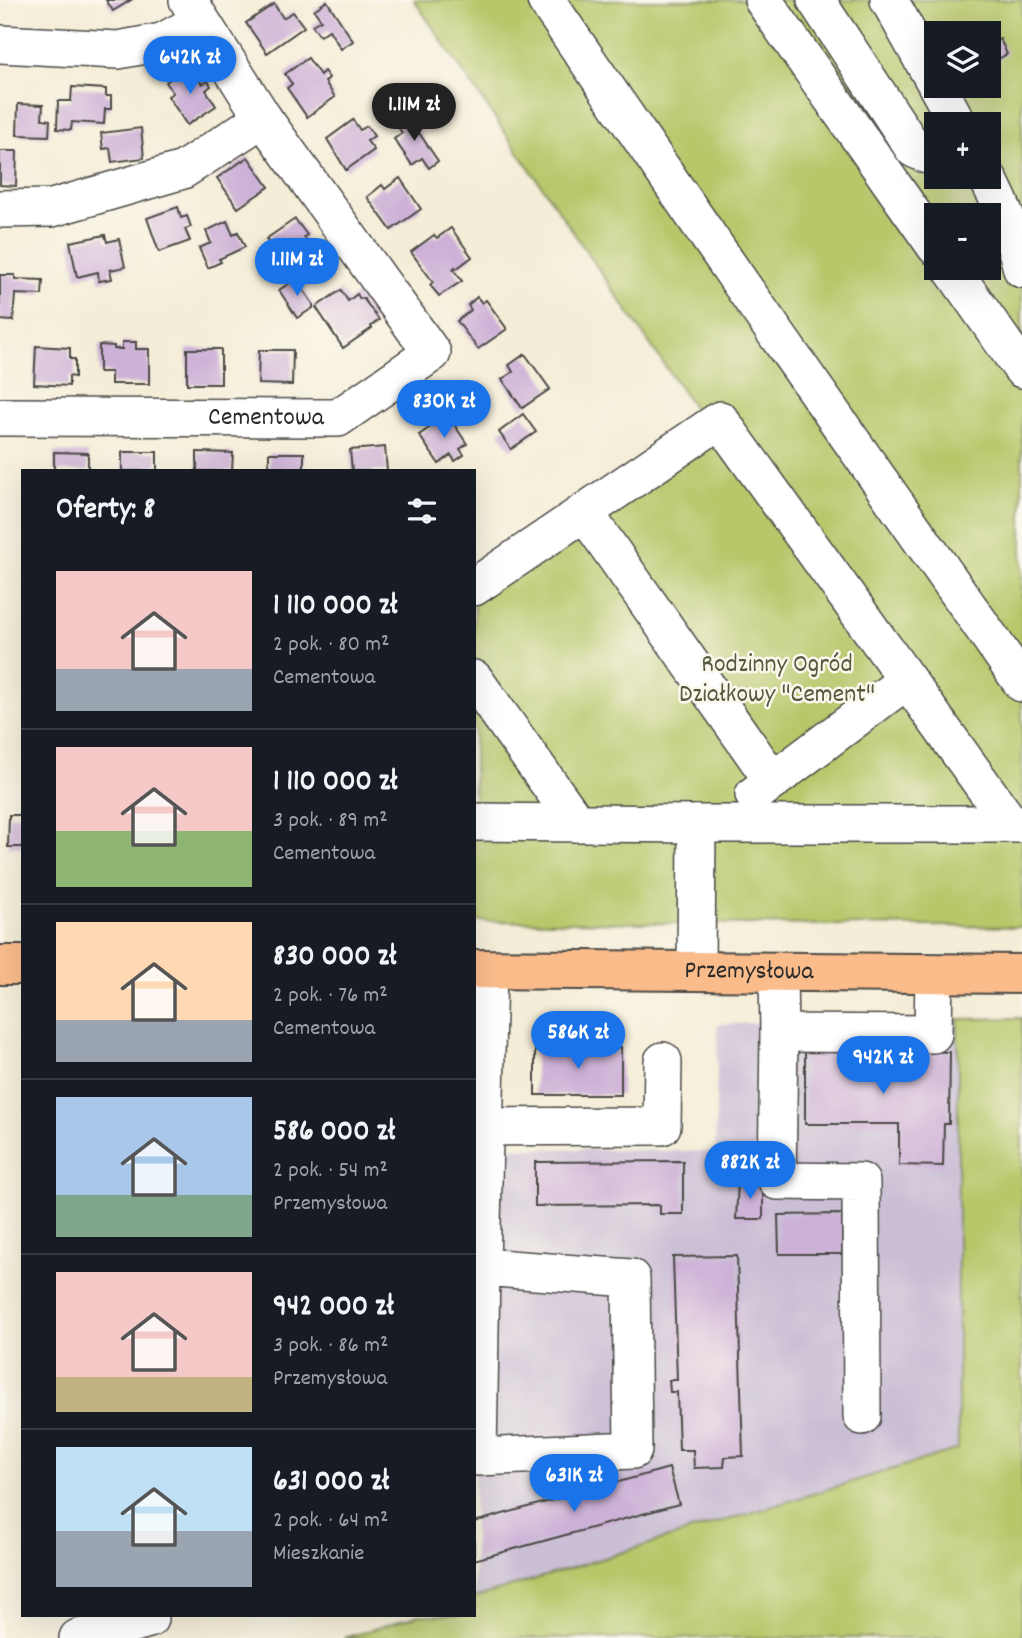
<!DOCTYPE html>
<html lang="pl">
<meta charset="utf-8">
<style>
body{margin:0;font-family:Dekko,sans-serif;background:#242831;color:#f1f3f6;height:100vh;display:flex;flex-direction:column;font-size:26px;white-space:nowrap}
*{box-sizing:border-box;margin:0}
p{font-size:23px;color:#9ea1a6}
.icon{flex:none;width:38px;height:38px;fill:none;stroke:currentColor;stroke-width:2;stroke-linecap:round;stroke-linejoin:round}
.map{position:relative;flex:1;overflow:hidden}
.panel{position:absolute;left:21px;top:469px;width:455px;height:1148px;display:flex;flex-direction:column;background:#171b24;border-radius:0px;box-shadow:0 7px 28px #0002}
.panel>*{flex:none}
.buttons{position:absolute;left:924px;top:21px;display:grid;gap:14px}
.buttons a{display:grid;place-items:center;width:77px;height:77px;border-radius:0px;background:#171b24;box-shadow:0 7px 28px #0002;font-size:35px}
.price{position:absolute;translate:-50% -60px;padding:0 16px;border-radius:24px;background:#1a73e8;color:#fff;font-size:23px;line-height:46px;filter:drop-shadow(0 2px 4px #0008)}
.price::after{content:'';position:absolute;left:50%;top:42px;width:21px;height:16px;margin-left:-10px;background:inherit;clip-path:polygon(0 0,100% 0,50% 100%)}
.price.selected{background:#222;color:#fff}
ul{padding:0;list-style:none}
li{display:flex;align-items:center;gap:21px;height:175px;padding:0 35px}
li+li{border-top:2px solid #363941}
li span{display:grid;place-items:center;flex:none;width:196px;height:140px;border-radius:0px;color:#555}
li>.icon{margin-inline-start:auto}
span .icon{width:84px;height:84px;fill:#fffc;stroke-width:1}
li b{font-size:30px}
h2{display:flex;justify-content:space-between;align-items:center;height:84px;padding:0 35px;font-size:30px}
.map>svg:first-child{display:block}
.industrial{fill:#cbbfd5}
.green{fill:#b7c76a;stroke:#71794a;stroke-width:2;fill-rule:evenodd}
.building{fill:#cdb1d7}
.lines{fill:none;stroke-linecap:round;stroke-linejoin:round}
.minor-casing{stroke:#494845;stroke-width:40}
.major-casing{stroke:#494845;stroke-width:42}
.minor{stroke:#fff;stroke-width:37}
.major{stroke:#fabc8b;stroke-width:38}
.labels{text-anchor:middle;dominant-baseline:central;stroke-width:5;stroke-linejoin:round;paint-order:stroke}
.street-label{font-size:26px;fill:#2b2b2b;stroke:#fbf7ec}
.park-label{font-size:26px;fill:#555a3e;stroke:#fbf7ec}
</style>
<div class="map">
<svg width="1022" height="1638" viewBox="0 0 1022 1638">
<rect width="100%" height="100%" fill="#fbf7ec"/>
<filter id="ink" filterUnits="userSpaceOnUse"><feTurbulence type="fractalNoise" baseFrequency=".0143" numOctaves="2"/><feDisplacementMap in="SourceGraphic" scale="14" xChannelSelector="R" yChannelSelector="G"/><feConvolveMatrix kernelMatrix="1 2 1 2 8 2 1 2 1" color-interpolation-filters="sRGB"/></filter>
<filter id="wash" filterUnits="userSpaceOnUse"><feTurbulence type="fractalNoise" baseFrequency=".00686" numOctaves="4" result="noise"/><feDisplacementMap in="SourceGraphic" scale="28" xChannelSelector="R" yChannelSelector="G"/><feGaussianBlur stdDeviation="1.57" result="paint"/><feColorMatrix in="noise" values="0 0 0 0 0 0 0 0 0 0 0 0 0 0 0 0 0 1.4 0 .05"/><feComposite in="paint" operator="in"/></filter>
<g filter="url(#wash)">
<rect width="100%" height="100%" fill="#f4edd7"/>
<polygon class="industrial" points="958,1019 958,1449 474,1601 474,1147 715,1152 718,1024"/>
<g class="green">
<path d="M414 0H1022V927L474 921V595L709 430ZM936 33H989V86H936ZM936 124H989V177H936ZM936 215H989V268H936Z"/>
<polygon points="1022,1018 1022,1638 344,1638 419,1615 474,1615 474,1598 958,1449 958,1019"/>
</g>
<g id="blocks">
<g class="building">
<polygon points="106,0 131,0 113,11"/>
<polygon points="327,1 353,41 341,49 329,30 320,36 312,25 321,20 314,10"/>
<polygon points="274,4 283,18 293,12 304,27 267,53 246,23"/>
<polygon points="1000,39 1007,54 989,64 989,45"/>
<polygon points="308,58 320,75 324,71 329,78 325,82 335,97 307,117 287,88 292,84 285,74"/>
<polygon points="189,66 202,84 208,81 211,86 206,90 216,106 187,125 168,96 173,93 166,82"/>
<polygon points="72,87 106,89 106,96 111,96 111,109 105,109 104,124 72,122 71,130 57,129 58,101 71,101"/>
<polygon points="18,104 43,105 42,119 50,120 49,136 17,135"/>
<polygon points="407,115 438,161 429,168 422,158 412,165 394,139 402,133 395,123"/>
<polygon points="353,120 360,130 367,126 374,136 367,141 374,150 346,170 327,139"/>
<polygon points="141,128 144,158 112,162 110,148 103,149 101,133"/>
<polygon points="0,151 17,151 16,186 0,185"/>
<polygon points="248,157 269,187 238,208 217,178"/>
<polygon points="400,178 421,209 391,230 367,197 382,185 385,189"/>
<polygon points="178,207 181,218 187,216 191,227 185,229 190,241 159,252 147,218"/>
<polygon points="295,219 307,235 304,237 313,251 287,269 266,239"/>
<polygon points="227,221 233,235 238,232 245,247 219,259 221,262 208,268 199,248 211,243 206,231"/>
<polygon points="451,228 472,257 456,269 455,267 453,269 462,281 439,296 430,285 433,282 411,252 434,235 437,238"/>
<polygon points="105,235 107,242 119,239 125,267 110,270 112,279 99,281 98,272 77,277 70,242"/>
<polygon points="0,275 15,275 15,279 43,280 42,295 15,294 13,321 0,320"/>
<polygon points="296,279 313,304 313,308 297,318 279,290"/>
<polygon points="341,290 348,301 357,294 360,299 363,298 379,320 371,326 372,328 343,348 316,307"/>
<polygon points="477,297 482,303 486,300 507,329 478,349 457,321 471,310 468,305"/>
<polygon points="122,342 136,342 136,349 149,349 149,384 111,384 111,372 99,372 99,345 114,346 114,349 122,349"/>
<polygon points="36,346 70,348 70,359 75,359 75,377 69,376 69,386 34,384"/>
<rect x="187" y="349" width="34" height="35"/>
<polygon points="259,350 293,350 292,385 258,384"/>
<polygon points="525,354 550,389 522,408 502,379 513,372 509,365"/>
<polygon points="523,414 536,432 511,449 499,432"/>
<polygon points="448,415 467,444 460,449 464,455 455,461 451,455 439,464 419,435"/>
<polygon points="385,447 387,471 352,471 350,450"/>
<polygon points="54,452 88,453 88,471 54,471"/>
<rect x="122" y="452" width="35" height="19"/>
<polygon points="197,452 233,453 232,471 197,471"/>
<rect x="269" y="453" width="35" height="18"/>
<polygon points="9,815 23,815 23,847 8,847"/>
<polygon points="548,1047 621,1047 621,1095 535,1095 535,1050 548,1050"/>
<polygon points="805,1049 950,1052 949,1124 944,1124 943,1166 899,1165 899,1124 805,1124"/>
<polygon points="683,1161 683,1214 660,1214 660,1205 535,1206 535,1162"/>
<polygon points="738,1182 763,1183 763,1219 736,1219"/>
<polygon points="842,1214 842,1254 779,1254 778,1215"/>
<polygon points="737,1256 743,1456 725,1457 724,1467 694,1468 693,1450 679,1450 677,1392 670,1392 669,1380 677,1380 673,1257"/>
<polygon points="669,1468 679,1504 474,1560 474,1522"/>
</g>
</g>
</g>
<g filter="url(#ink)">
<use href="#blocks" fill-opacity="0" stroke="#494845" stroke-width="2"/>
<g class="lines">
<defs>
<g id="minor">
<polyline points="546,0 741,284 1022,683"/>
<polyline points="763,0 936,247"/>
<polyline points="816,0 914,149 930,156 936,153"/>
<polyline points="889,0 936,84"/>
<polyline points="0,44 118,50 162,42 201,21"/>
<polyline points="937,86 958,124"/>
<path d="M987 177C1003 206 1014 237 1022 269"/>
<polyline points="0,209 52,208 183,170 263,118"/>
<polyline points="951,268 1022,369"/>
<path id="s1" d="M0 417 338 418 432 353 263 118 188 0"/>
<polyline points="584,512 773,781"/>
<polyline points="474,587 720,420 1010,823"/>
<polyline points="474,679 577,823"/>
<polyline points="754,795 907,680"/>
<polyline points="474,822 697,824"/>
<polyline points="696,971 697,824 1022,824"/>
<polyline points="778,971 779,1033 933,1034 934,973"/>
<polyline points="779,1033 777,1181 861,1182 862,1416"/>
<polyline points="474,1127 662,1126 663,1061"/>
<polygon points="481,1267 631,1278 633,1450 478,1457"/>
<polyline points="474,1268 481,1267 488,969"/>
<polyline points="78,1638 149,1619"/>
</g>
<g id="major">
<polyline points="0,965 23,965"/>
<path id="s2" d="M474 969 1022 974"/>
</g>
</defs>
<use href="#minor" class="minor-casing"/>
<use href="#major" class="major-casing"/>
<use href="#minor" class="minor"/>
<use href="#major" class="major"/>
</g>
</g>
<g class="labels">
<g class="street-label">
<text stroke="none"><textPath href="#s1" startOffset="266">Cementowa</textPath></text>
<text stroke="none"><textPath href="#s2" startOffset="275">Przemysłowa</textPath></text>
</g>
<g class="park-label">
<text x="777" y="665">Rodzinny Ogród<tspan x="777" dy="30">Działkowy "Cement"</tspan></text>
</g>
</g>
</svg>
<div class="buttons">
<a><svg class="icon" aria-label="layers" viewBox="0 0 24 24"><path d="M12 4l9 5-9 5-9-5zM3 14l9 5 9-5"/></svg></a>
<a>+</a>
<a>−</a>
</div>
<b class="price" style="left:190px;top:96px">642K zł</b>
<b class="price selected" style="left:414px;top:143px">1.11M zł</b>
<b class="price" style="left:297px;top:298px">1.11M zł</b>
<b class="price" style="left:444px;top:440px">830K zł</b>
<b class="price" style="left:578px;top:1071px">586K zł</b>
<b class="price" style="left:883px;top:1096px">942K zł</b>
<b class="price" style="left:750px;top:1201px">882K zł</b>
<b class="price" style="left:574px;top:1514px">631K zł</b>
<section class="panel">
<h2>Oferty: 8<svg class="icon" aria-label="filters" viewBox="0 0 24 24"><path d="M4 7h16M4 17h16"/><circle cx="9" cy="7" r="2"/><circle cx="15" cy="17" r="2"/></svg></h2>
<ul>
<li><span style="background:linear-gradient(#f6c9c9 70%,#9aa5b1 0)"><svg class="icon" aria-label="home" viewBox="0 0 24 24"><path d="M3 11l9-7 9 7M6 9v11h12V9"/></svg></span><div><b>1 110 000 zł</b><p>2 pok. · 80 m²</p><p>Cementowa</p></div></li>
<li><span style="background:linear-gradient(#f6c9c9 60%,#8fb573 0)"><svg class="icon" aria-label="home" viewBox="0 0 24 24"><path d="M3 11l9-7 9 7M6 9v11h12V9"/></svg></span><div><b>1 110 000 zł</b><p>3 pok. · 89 m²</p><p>Cementowa</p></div></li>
<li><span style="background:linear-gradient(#ffd9b3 70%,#9aa5b1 0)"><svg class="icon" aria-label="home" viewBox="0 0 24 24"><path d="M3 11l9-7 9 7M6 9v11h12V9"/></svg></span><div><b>830 000 zł</b><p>2 pok. · 76 m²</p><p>Cementowa</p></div></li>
<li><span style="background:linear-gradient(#a9c7e8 70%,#7fa58c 0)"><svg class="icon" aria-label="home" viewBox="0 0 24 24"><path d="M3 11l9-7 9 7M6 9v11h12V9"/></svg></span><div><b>586 000 zł</b><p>2 pok. · 54 m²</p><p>Przemysłowa</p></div></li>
<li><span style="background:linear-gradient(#f6c9c9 75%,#c2b280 0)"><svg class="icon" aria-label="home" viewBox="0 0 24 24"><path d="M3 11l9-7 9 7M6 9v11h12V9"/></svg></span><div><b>942 000 zł</b><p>3 pok. · 86 m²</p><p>Przemysłowa</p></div></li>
<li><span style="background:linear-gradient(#bfe0f5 60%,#9aa5b1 0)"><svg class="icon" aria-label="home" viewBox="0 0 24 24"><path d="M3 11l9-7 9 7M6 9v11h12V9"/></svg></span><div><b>631 000 zł</b><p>2 pok. · 64 m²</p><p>Mieszkanie</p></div></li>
</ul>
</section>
</div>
